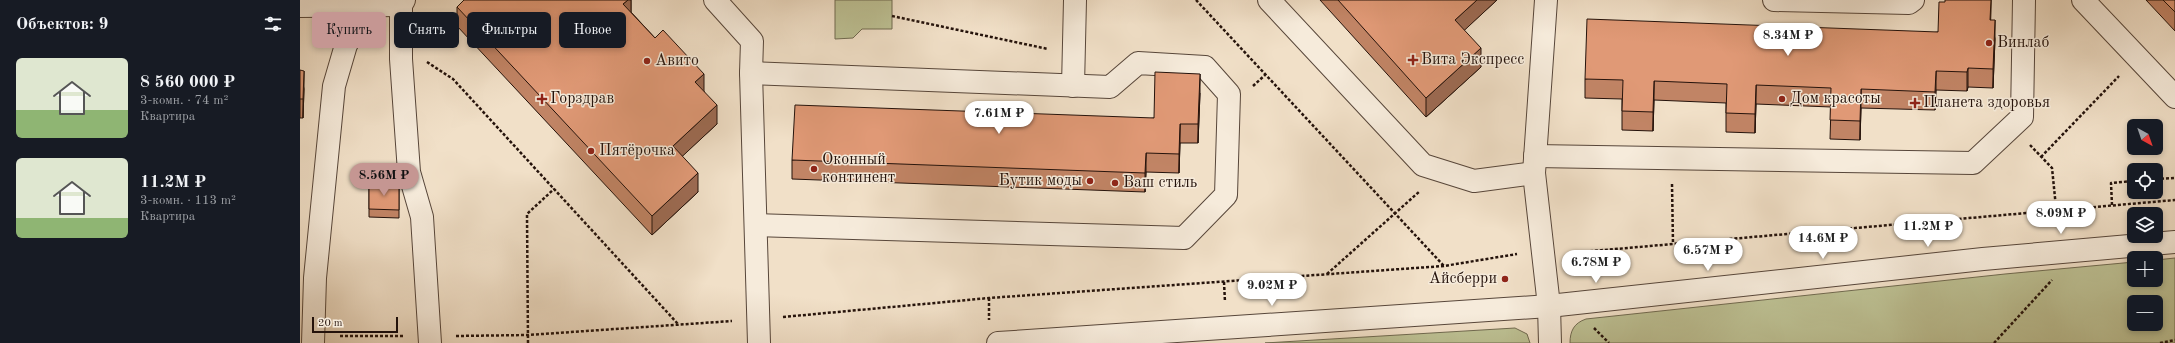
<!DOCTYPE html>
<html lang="ru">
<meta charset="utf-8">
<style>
body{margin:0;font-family:"Old Standard TT",serif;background:#242831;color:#f1f3f6;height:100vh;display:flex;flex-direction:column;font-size:15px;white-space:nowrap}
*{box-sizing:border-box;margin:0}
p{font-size:13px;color:#9ea1a6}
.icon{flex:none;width:22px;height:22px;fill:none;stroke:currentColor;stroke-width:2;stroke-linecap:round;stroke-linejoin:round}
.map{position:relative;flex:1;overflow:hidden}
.drawer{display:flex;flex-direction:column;background:#171b24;width:300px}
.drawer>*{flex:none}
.top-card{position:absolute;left:12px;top:12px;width:380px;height:36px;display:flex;gap:8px}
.needle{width:26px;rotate:140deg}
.tools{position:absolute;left:1827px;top:119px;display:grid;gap:8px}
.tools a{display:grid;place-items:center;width:36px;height:36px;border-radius:6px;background:#171b24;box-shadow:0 2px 6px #0003;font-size:20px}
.scale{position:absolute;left:12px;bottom:10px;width:86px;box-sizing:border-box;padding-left:4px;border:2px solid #24120b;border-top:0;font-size:11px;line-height:14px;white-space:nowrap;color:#24120b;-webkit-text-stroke:3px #f6ebdb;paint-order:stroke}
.price{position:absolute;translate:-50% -34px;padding:0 9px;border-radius:14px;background:#fff;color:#222;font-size:13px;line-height:26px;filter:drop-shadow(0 1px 2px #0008)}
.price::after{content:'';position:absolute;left:50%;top:24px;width:12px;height:9px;margin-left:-6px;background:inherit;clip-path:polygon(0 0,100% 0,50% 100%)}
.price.selected{background:#c59692;color:#111}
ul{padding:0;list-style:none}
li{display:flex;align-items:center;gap:12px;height:100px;padding:0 16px}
li span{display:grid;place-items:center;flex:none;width:112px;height:80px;border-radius:6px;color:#555}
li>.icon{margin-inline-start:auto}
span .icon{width:48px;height:48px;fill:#fffc;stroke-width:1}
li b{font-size:17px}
h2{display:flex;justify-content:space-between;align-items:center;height:48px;padding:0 16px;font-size:17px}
.chip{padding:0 14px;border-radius:6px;background:#171b24;box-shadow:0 2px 6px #0003;font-size:14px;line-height:36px}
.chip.selected{background:#c59692;color:#111}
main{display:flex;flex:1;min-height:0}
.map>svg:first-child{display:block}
.green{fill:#bdc194;stroke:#706a50;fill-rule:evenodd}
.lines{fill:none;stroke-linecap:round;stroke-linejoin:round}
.minor-casing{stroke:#57463a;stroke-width:24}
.path{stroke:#24120b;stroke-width:2.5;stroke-dasharray:3 2;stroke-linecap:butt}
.minor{stroke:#f6ebdb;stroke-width:22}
.wall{fill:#c18465;stroke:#24120b}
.shaded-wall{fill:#9d6b53;stroke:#24120b}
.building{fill:#e09976;stroke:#24120b}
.poi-dot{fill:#8f2418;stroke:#f6ebdb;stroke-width:1.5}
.labels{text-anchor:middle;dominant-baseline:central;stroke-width:3;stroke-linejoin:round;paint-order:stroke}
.poi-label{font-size:16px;fill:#24120b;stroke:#f6ebdb;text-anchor:start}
</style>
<main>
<section class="drawer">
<h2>Объектов: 9<svg class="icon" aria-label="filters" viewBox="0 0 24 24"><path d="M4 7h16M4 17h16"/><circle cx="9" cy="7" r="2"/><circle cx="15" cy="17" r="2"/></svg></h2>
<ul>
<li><span style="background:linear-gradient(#dfe7d0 65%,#8fb573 0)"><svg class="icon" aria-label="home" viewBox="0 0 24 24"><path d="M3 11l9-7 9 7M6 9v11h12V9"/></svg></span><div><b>8 560 000 ₽</b><p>3-комн. · 74 m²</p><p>Квартира</p></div></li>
<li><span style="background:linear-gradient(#dfe7d0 75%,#8fb573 0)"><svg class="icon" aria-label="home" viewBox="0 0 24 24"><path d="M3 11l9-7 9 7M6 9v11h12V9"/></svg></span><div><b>11.2M ₽</b><p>3-комн. · 113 m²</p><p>Квартира</p></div></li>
</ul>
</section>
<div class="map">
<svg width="1875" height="343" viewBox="0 0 1875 343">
<rect width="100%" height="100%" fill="#f1e0c8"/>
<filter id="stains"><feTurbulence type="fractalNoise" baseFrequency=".005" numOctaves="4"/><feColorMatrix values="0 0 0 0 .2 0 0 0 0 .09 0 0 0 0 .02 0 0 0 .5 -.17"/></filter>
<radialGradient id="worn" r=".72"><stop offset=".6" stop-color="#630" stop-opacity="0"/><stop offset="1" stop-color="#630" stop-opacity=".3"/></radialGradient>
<g class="green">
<polygon points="535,0 592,0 592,29 562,29 553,38 535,39"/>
<path d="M1875 258V343H1270C1270 331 1274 323 1286 319L1705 274 1834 262V280H1856V260ZM1834 302H1856V324H1834Z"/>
<polygon points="1215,328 1227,334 1230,343 965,343"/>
</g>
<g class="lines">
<defs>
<g id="minor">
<polyline points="104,0 101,5 101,59 109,172 122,217 130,343"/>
<polyline points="415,0 452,41 451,73 459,343"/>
<polyline points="969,0 1123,165 1174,181 1234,173"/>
<polyline points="1246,0 1234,173 1249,306 1250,343"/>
<polyline points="1474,0 1609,3 1613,0"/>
<polyline points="1783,0 1875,97"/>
<polyline points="0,6 101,5"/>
<polyline points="451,73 810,87 838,63 905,67 929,94 926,195 884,238 457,225"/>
<polyline points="773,86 775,0"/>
<polyline points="1235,156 1673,163 1722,117 1724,0"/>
<polyline points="13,343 15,278 34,86 46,45 69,5"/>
<polyline points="698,343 1249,306 1683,259 1875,242"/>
</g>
</defs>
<use href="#minor" class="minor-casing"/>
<g class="path">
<polyline points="896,0 1144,266"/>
<polyline points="592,16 748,49"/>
<polyline points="127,62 153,79 378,324"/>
<polyline points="953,86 965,75"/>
<polyline points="1730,145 1752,168 1758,227"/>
<polyline points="1741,157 1819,76"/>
<polyline points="1856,179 1875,178"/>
<polyline points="1372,184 1373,244"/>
<polyline points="1812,205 1811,183 1834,181"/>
<polyline points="1270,253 1875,200"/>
<polyline points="1027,274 1120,191"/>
<polyline points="924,282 925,302"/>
<polyline points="689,298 689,320"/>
<polyline points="483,317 689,298 1144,266 1217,254"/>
<polyline points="1294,328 1309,343"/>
<polyline points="40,336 103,336"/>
<polyline points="156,336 228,335 432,321"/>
<polyline points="228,343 227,214 254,189"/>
<polyline points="1694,343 1752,280"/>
<polyline points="1860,343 1875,340"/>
</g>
<use href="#minor" class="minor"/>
</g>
<g class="wall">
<polygon points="331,0 331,12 404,91 417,124 382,156 398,192 352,235 157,26 157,7"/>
<polygon points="1020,0 1197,0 1164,30 1181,67 1126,117"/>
<polygon points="1846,0 1875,0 1875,31"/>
<polygon points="1691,20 1695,39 1693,88 1668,87 1667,91 1636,90 1635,110 1561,108 1560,140 1530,139 1531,107 1456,104 1455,133 1426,132 1426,103 1354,100 1353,131 1322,130 1322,99 1285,98 1285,79 1638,32"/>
<polygon points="0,70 4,89 3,118 0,118"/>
<polygon points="900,93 898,143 880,143 879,173 846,172 845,192 492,179 492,160 854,118"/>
<polygon points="69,184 99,185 99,218 69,217"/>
</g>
<g class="shaded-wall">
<polygon points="328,0 331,0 331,16 323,4"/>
<polygon points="1177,0 1197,0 1155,39 1155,20"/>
<polygon points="1691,0 1691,11 1690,39 1690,20"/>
<polygon points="1695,20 1695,39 1693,88 1693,69"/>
<polygon points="1181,48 1181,67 1126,117 1126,98"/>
<polygon points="1668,68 1668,87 1667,91 1667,72"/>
<polygon points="4,71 4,89 3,118 3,99"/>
<polygon points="1636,71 1636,90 1635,110 1635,92"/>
<polygon points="404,74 404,93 395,82"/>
<polygon points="900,74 900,93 898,143 898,124"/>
<polygon points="1354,81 1354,100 1353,131 1353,112"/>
<polygon points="1456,85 1456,104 1455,133 1455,114"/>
<polygon points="1561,89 1561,108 1560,140 1560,121"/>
<polygon points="417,105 417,124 373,165 373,146"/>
<polygon points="880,124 880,143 879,173 879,154"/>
<polygon points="846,153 846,172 845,192 845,173"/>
<polygon points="398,173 398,192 352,235 352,216"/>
</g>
<g class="building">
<polygon points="164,0 328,0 323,4 355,38 363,30 404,74 395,82 417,105 373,146 398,173 352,216 157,7"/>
<polygon points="1038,0 1177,0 1155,20 1181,48 1126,98"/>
<polygon points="1645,0 1691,0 1690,20 1695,20 1693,69 1668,68 1667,72 1636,71 1635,92 1561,89 1560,121 1530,120 1531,88 1456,85 1455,114 1426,113 1427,84 1354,81 1353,112 1322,111 1323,80 1285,79 1287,19 1638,32 1639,2 1645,2"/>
<polygon points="1863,0 1875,0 1875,12"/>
<polygon points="0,70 4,71 3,99 0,99"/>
<polygon points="855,72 900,74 898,124 880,124 879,154 846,153 845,173 492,160 495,105 854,118"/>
<polygon points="69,184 99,185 99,210 69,209"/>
</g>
<g class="poi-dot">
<circle cx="1689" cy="43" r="4"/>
<path d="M1111 54h4v4h4v4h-4v4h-4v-4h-4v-4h4z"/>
<circle cx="347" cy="61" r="4"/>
<path d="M240 93h4v4h4v4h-4v4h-4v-4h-4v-4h4z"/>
<circle cx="1482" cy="99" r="4"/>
<path d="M1613 97h4v4h4v4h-4v4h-4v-4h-4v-4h4z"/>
<circle cx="291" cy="151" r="4"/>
<circle cx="514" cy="169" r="4"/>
<circle cx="790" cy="181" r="4"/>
<circle cx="815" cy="183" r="4"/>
<circle cx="1205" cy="279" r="4"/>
</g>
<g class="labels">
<g class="poi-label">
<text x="1697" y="43">Винлаб</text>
<text x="1121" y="60">Вита Экспресс</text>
<text x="355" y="61">Авито</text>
<text x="250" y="99">Горздрав</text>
<text x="1490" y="99">Дом красоты</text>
<text x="1623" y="103">Планета здоровья</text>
<text x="299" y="151">Пятёрочка</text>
<text x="522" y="160">Оконный<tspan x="522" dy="18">континент</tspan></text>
<text x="782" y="181" text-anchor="end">Бутик моды</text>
<text x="823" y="183">Ваш стиль</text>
<text x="1197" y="279" text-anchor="end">Айсберри</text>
</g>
</g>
<rect width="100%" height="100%" filter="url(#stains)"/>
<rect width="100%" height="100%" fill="url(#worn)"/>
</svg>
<div class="tools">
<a><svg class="needle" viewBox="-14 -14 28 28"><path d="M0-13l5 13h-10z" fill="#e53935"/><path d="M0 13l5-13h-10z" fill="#9ea1a6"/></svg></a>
<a><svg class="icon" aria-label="locate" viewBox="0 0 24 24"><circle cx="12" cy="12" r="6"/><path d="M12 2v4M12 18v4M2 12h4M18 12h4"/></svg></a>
<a><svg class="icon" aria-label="layers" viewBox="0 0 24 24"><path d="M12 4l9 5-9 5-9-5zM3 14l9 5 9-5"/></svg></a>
<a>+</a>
<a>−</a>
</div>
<div class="scale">20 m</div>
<b class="price" style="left:1488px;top:57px">8.34M ₽</b>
<b class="price" style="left:699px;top:135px">7.61M ₽</b>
<b class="price selected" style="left:84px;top:197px">8.56M ₽</b>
<b class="price" style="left:1761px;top:235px">8.09M ₽</b>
<b class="price" style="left:1628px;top:248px">11.2M ₽</b>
<b class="price" style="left:1523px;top:260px">14.6M ₽</b>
<b class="price" style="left:1408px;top:272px">6.57M ₽</b>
<b class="price" style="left:1296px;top:284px">6.78M ₽</b>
<b class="price" style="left:972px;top:307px">9.02M ₽</b>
<div class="top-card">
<a class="chip selected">Купить</a>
<a class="chip">Снять</a>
<a class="chip">Фильтры</a>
<a class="chip">Новое</a>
</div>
</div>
</main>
